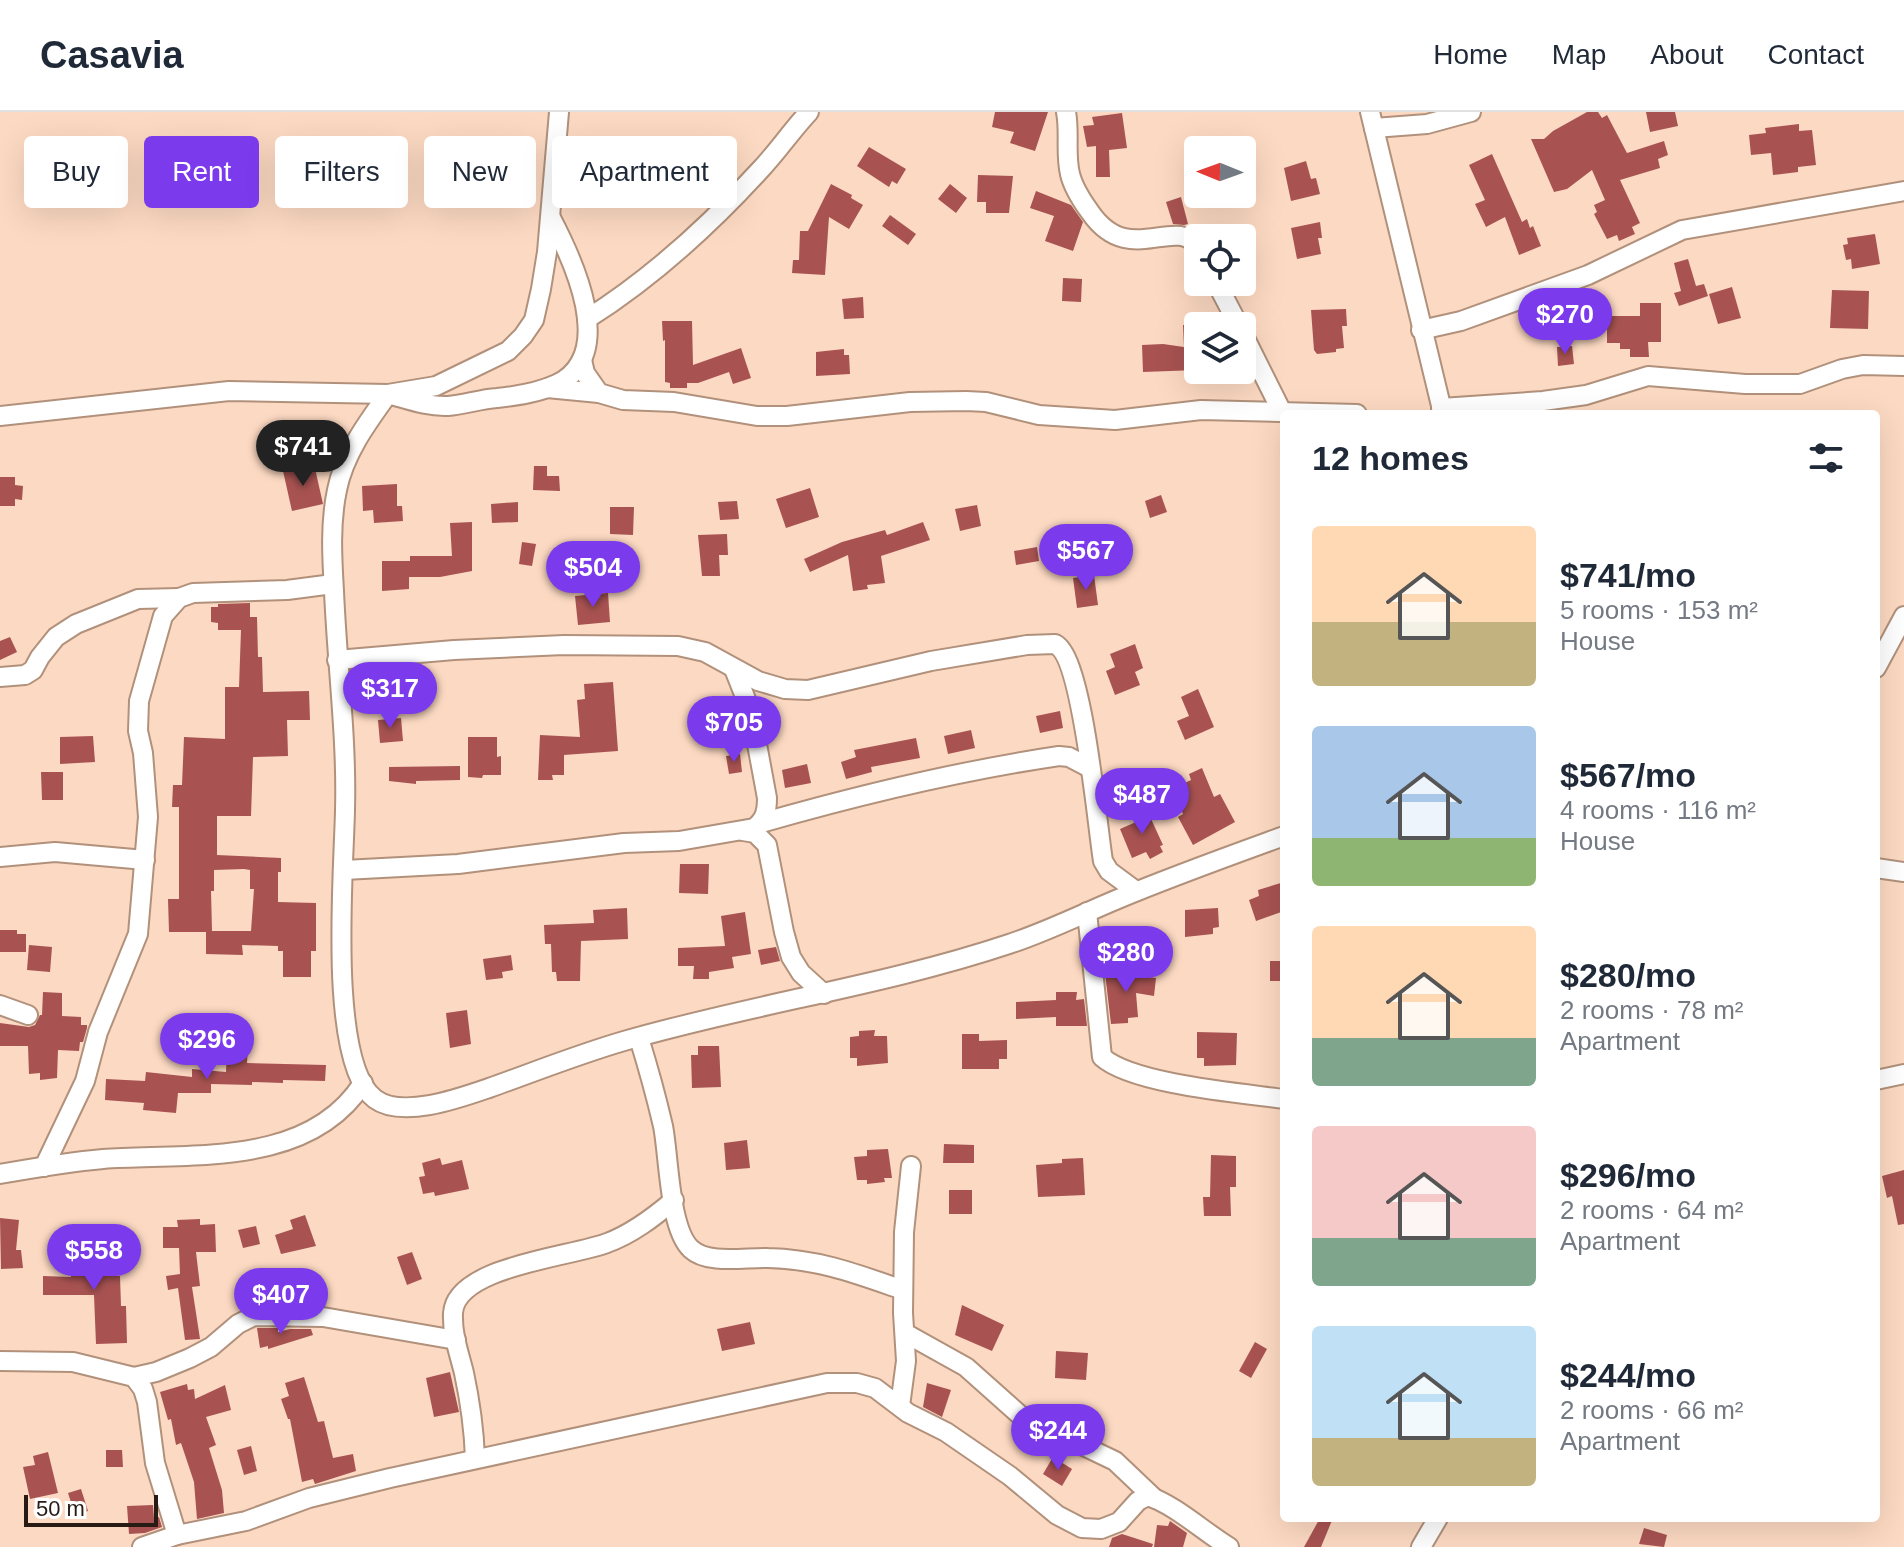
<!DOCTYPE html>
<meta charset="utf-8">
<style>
body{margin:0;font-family:Helvetica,sans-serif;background:#f6f6f7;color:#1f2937;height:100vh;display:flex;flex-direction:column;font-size:30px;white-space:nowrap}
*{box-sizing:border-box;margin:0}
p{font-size:26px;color:#747a83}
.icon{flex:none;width:44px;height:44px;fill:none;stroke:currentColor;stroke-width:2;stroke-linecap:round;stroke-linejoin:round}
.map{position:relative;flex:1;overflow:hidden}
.drawer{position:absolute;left:1280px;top:298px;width:600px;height:1112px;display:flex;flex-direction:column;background:#fff;border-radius:8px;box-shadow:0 8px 32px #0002}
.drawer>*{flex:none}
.top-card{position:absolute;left:24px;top:24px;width:760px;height:72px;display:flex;gap:16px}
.needle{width:52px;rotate:271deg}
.controls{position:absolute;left:1184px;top:24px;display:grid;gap:16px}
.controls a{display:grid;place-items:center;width:72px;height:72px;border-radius:8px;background:#fff;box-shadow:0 8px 32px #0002;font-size:40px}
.scale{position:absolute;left:24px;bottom:20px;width:134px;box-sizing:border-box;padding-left:8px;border:4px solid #281b13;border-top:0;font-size:22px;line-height:28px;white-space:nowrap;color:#281b13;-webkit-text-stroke:6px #fff;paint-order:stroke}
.price{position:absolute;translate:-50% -68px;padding:0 18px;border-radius:28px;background:#7c3aed;color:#fff;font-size:26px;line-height:52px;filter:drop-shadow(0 2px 4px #0008)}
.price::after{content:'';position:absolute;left:50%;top:48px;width:24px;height:18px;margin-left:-12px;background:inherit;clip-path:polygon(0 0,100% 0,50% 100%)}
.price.active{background:#222;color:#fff}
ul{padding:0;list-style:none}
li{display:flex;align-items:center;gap:24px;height:200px;padding:0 32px}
li span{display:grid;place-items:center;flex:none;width:224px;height:160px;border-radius:8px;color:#555}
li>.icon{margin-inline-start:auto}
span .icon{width:96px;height:96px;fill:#fffc;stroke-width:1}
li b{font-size:34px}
h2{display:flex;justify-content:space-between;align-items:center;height:96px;padding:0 32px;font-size:34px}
.chip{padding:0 28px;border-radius:8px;background:#fff;box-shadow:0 8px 32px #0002;font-size:28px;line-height:72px}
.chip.active{background:#7c3aed;color:#fff}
header{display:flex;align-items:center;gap:48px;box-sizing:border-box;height:112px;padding:0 40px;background:#fff;border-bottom:2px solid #e0e1e3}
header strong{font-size:38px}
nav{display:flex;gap:44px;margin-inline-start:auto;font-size:28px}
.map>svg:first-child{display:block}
.building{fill:#a85352;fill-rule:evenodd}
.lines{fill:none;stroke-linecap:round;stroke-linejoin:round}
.minor-casing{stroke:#b1917b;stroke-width:22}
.minor{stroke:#fff;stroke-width:18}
</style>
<header>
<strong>Casavia</strong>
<nav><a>Home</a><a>Map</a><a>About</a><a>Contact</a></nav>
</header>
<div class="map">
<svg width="1904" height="1435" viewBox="0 0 1904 1435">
<rect width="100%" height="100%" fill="#fcd9c2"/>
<g class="building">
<polygon points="995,0 1048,0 1035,39 1010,31 1014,20 992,15"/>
<polygon points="1587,0 1598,0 1602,6 1607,3 1627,41 1664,29 1668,43 1658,47 1660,56 1620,68 1640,111 1632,115 1635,122 1619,129 1617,123 1607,127 1594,102 1597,100 1594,93 1605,88 1592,58 1567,77 1554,80 1531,27 1544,27 1553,19"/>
<polygon points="1646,0 1675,0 1678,14 1650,20"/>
<polygon points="1122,1 1127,36 1109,38 1110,65 1096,65 1096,34 1087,35 1083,14 1094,13 1092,5"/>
<polygon points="1799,12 1799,19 1812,18 1816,53 1798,55 1798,60 1773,63 1771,41 1751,43 1749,23 1766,21 1765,16"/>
<polygon points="869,35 906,57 897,72 892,69 889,75 857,54"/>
<polygon points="1492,42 1522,110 1527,107 1530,116 1533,114 1541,134 1519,143 1505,105 1486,115 1475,92 1485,88 1469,53"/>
<polygon points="1306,49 1311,67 1316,66 1320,82 1291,89 1284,56"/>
<polygon points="978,63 1013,64 1009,101 986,101 986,90 977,90"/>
<polygon points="831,72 852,83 851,86 863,93 849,117 829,105 825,163 792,161 793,148 799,148 800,119 808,119"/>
<polygon points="950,72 967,86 956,101 938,87"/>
<polygon points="1036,79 1071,93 1083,110 1073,139 1045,129 1054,104 1030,96"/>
<polygon points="1181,85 1188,112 1184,113 1173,112 1166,90"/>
<polygon points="890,103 916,122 908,133 882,114"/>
<polygon points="1320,110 1322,126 1318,126 1321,142 1297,147 1291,116"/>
<polygon points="1875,122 1880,152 1852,157 1851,147 1846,148 1843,133 1848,132 1847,126"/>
<polygon points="1688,147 1696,174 1704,172 1708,184 1679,194 1674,181 1681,179 1674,151"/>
<polygon points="1063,166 1082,167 1081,190 1062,189"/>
<polygon points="1732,175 1741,206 1718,212 1709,182"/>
<polygon points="1832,178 1869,179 1868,217 1830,216"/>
<polygon points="863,185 864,206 844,207 842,187"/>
<polygon points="1640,191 1661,191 1661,230 1648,230 1649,245 1630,245 1630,237 1620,237 1620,231 1607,231 1607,204 1640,204"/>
<polygon points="1346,197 1347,214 1342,214 1344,236 1336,237 1336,240 1317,242 1314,238 1311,198"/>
<polygon points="662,209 692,209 693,253 741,236 751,266 733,272 729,260 698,271 687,271 687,276 670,276 670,271 665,270 665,228 663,229"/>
<polygon points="1183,213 1198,213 1198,258 1143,260 1142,233 1163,232 1184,235"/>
<polygon points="1572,234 1574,252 1558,254 1557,235"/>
<polygon points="844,237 844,243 849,243 850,262 816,264 816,240"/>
<polygon points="314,352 323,392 292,399 283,359"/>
<polygon points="534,354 547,354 547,364 559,364 560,379 533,378"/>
<polygon points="0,365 15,365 15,373 23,374 22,388 15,387 15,394 0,394"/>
<polygon points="397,372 397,394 402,394 403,409 374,411 373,398 363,399 362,374"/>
<polygon points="810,376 819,405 786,416 776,387"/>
<polygon points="1161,383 1167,400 1150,406 1145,389"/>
<polygon points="737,389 739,407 720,408 718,390"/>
<polygon points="518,390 518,410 492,411 491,392"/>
<polygon points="977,393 981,414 960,419 955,397"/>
<polygon points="610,395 634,395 633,423 610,422"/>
<polygon points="472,410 472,459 440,465 409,465 409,477 382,479 382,449 410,449 410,444 452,444 450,411"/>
<polygon points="923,410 930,428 881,444 885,471 867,473 868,477 853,479 848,443 810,460 804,447 842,430 885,418 887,423"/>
<polygon points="727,422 728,443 719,443 720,464 702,464 698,423"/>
<polygon points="522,430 536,432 532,454 519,452"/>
<polygon points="1037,435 1039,449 1016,453 1014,439"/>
<polygon points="1094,463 1098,493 1077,496 1073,466"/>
<polygon points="608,481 610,510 578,513 575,484"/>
<path d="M250 491V505H257L258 545H262L263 580 309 579 310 608H287L288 644 253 645 251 704H217V743L281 746V760H278V790L316 791V839H311V865H283V839H278V834L242 833 243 843 206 842V820H169L168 787H179V695H172L173 673H182L184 625 225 627V575H239L241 518H218V511L211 510V495H218V492ZM244 757 250 758V777H254L251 819H212L211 779H214V758Z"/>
<polygon points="10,525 17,540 0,548 0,529"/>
<polygon points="1135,532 1143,556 1135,560 1140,573 1115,583 1106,559 1115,555 1110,542"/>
<polygon points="613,570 618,639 564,643 564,663 552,663 553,668 538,668 540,623 580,625 577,588 585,587 584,572"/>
<polygon points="1198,577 1214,615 1185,628 1177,609 1189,604 1181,585"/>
<polygon points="1060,599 1063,616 1040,621 1036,604"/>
<polygon points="401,606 403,629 380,631 378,608"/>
<polygon points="971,618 975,636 948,642 944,624"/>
<polygon points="93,624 95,650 60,652 60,625"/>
<polygon points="468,625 497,625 497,645 501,644 501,663 483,663 482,666 468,665"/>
<polygon points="916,626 920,646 871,655 872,660 846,667 841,650 856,645 854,638"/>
<polygon points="740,642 742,660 729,662 726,644"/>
<polygon points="807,652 811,671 785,676 782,658"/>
<polygon points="460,654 460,668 416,669 416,672 389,669 389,655"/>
<polygon points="1202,656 1214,685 1220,682 1235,710 1193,733 1178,705 1183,702 1172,677 1191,668 1189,662"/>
<polygon points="41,660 63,660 63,688 42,688"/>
<polygon points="1146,696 1163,733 1160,734 1163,740 1150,747 1146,740 1132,746 1120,717 1136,710 1133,701"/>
<polygon points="680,752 709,752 708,782 679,781"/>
<polygon points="1284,770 1284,799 1256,809 1249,788 1259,784 1258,778"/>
<polygon points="627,796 628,827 581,829 580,869 557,869 556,860 552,860 551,832 545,832 544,813 594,811 593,798"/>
<polygon points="1218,796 1219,815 1213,816 1213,822 1185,825 1185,798"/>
<polygon points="745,800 751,842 732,845 734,856 709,860 709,867 693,867 694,854 678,854 678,836 725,834 721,804"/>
<polygon points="0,818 17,818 17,822 26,822 26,840 0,840"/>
<polygon points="29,833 52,835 50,860 27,858"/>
<polygon points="776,835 780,849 761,853 758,838"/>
<polygon points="511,843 513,858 502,860 503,866 486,868 483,847"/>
<rect x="1270" y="849" width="14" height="20"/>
<polygon points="1134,859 1135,864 1156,866 1154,884 1136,881 1138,905 1128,906 1128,911 1111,912 1105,861"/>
<polygon points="43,880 62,881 62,904 81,905 81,913 87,913 87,916 83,930 80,930 79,939 58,938 57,966 40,968 40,961 29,962 28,934 0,934 0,911 29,915 35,913 40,903 42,903"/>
<polygon points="1056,880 1077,880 1076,888 1084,887 1087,914 1056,914 1056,905 1016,907 1016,890 1056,888"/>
<polygon points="467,898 471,932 450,936 446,901"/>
<polygon points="875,918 874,924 887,924 888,951 857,954 857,946 850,946 850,925 859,924 859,919"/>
<polygon points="1197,920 1237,921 1236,953 1204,954 1204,946 1197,946"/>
<polygon points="962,922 979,922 979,929 1007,928 1007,947 999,947 999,957 962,957"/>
<polygon points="227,934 248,935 247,951 326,953 325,969 283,968 283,971 252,970 252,973 211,972 211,981 178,981 176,1001 143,998 144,991 105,988 106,967 145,969 146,960 192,965 192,957 226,960"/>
<polygon points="698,934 719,934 721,975 692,976 691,943 698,943"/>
<polygon points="747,1028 750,1056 726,1058 724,1031"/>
<polygon points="944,1032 974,1033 974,1051 943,1051"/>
<polygon points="888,1037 892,1066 884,1066 885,1070 867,1072 867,1068 857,1068 854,1045 867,1044 867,1038"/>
<polygon points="1211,1043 1236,1044 1236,1075 1230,1075 1231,1104 1204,1104 1203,1085 1210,1085"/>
<polygon points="440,1046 442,1053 462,1048 469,1077 435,1084 434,1080 423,1082 419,1065 425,1064 422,1051"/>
<polygon points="1083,1046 1085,1083 1038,1085 1036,1053 1062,1051 1062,1047"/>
<polygon points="1904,1058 1904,1112 1898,1113 1892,1084 1887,1086 1882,1064"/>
<rect x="949" y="1078" width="23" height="24"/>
<polygon points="305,1103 316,1134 281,1142 275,1123 293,1117 290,1108"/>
<polygon points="0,1106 19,1108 16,1138 21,1138 23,1156 1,1157"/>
<polygon points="200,1107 200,1113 215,1112 216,1140 196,1140 200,1174 192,1175 200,1227 185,1228 178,1176 168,1178 166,1164 180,1162 179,1136 163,1136 163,1115 178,1115 177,1108"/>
<polygon points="256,1114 260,1132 243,1136 238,1118"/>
<polygon points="79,1129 94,1129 94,1135 102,1135 104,1164 120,1164 121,1194 126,1194 127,1231 96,1232 94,1183 43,1183 43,1164 71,1165 70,1136 79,1136"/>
<polygon points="412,1140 422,1167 407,1173 397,1145"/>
<polygon points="962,1193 1004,1213 992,1239 955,1223"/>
<polygon points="750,1210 755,1232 722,1239 717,1217"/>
<polygon points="257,1216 278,1216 278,1220 290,1217 311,1217 313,1223 268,1237 268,1234 260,1236"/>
<polygon points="1255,1230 1267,1237 1251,1266 1239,1259"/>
<polygon points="1056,1239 1088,1241 1086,1268 1055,1266"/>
<polygon points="450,1260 459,1300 434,1305 426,1266"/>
<polygon points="304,1265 318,1310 324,1309 333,1346 353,1342 356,1359 315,1372 313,1367 302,1370 290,1307 288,1307 281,1287 289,1284 285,1271"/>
<polygon points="927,1271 951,1278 942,1305 923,1295"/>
<polygon points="187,1272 188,1278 194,1277 195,1287 225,1273 231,1298 206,1305 216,1333 209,1336 222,1378 224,1401 197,1407 194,1370 181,1331 176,1333 171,1307 168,1308 160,1280"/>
<polygon points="251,1334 257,1359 244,1363 237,1338"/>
<polygon points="106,1338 122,1338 123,1355 106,1355"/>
<polygon points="48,1340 58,1381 30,1387 23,1355 35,1353 33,1344"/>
<polygon points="1053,1345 1072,1357 1062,1374 1043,1362"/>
<polygon points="81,1377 88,1399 75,1403 68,1381"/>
<polygon points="153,1393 154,1406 159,1405 162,1415 145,1421 129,1422 127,1394"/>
<polygon points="1320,1406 1333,1406 1321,1435 1304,1435"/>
<polygon points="1170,1409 1187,1421 1183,1435 1154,1435 1157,1413 1168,1414"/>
<polygon points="1644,1416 1667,1423 1664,1435 1639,1432"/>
<polygon points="1122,1422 1153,1432 1152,1435 1109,1435 1112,1426"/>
</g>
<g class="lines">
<defs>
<g id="minor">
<path d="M1066 0C1070 20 1065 42 1070 62 1073 75 1082 89 1090 100 1129 157 1175 102 1198 135"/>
<polyline points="1370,0 1443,302"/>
<polyline points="1374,16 1427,12 1471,0"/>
<path d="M551 106C573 148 618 243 557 272 538 281 517 284 497 286 480 287 464 293 448 294 427 295 407 287 388 282 367 311 344 342 337 378 330 411 332 446 334 479 337 552 347 626 345 698 344 756 327 951 375 987 402 1007 460 986 489 976 534 960 579 942 624 929 751 892 883 874 1009 832 1046 820 1082 802 1118 787 1173 764 1229 744 1284 724"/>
<polyline points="1216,170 1239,214"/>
<path d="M587 207C652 166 709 114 761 57 778 39 792 18 809 0"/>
<polyline points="1421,218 1461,209 1588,163 1682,118 1904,79"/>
<polyline points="1242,220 1282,300"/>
<polyline points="582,248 585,261 599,281 623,288 674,290 757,304 787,304 910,290 966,289 986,290 1039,303 1115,308 1201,298 1357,302"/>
<polyline points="547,276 599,281"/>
<polyline points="1441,296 1543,289 1586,283 1648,264 1745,272 1800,272 1842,257 1863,253 1904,254"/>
<polyline points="0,304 229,279 388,282 436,274 508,239 523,224 534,208 541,177 547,140 559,0"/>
<path d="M337 548 454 538 564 533 678 534 705 540 758 569 785 577 808 578 931 549 1027 533 1055 532C1083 545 1097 713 1103 749L1109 759 1136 779"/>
<polyline points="1876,556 1904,504"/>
<polyline points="0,565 25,563 33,558 40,545 56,525 76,512 138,487 179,486"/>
<path d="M761 711C859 683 958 659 1059 644L1069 645 1090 656"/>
<polyline points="743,719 755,721 767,733 784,820 791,845 801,861 824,882"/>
<polyline points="0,745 55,740 145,748"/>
<polyline points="1876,756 1904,760"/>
<path d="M344 758 458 752 624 731 679 729 754 716C765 708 767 699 767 686L751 600 734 557"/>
<path d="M1087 800 1102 945C1132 972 1240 981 1284 987"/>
<polyline points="0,893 28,903"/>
<path d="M639 926C648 955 656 984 663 1014 669 1044 669 1117 691 1137 708 1153 746 1145 768 1146 818 1147 857 1162 903 1178"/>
<polyline points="1876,968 1904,962"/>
<polyline points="44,1055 85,969 98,920 138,822 148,705 143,641 138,619 139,589 163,504 179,486 193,481 287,478 333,472"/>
<path d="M0 1062C34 1056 69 1050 103 1047 190 1041 309 1056 363 971"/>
<polyline points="905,1221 966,1255 1021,1304 1115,1349 1155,1387"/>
<polyline points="0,1249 73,1250 134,1265 143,1277 147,1290 155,1351 177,1423"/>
<polyline points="134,1265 156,1260 190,1246 211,1235 238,1212 254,1204 323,1205 456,1228"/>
<polyline points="900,1294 906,1249 903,1201 904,1120 911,1054"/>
<path d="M475 1346C474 1318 470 1289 464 1261 459 1241 452 1222 453 1201 456 1154 571 1145 607 1131 632 1122 654 1105 674 1088"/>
<path d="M142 1435 177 1423 246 1409 309 1386 390 1366 827 1271H857L875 1276 908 1301 946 1320 1010 1364 1057 1403 1082 1416 1101 1417 1119 1410 1138 1389 1148 1384C1175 1393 1203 1419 1229 1435"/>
<polyline points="1421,1435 1438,1406"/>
</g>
</defs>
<use href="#minor" class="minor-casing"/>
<use href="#minor" class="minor"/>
</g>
</svg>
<div class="controls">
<a><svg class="needle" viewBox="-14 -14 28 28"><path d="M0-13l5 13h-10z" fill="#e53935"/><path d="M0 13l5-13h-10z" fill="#747a83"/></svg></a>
<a><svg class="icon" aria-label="locate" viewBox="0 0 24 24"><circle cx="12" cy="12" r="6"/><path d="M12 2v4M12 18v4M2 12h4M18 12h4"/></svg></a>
<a><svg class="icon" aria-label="layers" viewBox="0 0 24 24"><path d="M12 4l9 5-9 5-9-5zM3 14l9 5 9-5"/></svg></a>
</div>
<div class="scale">50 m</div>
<b class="price" style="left:1565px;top:244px">$270</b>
<b class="price active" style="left:303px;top:376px">$741</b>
<b class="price" style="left:1086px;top:480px">$567</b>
<b class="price" style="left:593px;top:497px">$504</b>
<b class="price" style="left:390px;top:618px">$317</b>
<b class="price" style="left:734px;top:652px">$705</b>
<b class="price" style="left:1142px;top:724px">$487</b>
<b class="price" style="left:1126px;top:882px">$280</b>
<b class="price" style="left:207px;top:969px">$296</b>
<b class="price" style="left:94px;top:1180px">$558</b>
<b class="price" style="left:281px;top:1224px">$407</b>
<b class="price" style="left:1058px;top:1360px">$244</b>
<div class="top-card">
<a class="chip">Buy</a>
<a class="chip active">Rent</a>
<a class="chip">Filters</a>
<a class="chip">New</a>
<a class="chip">Apartment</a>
</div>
<section class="drawer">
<h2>12 homes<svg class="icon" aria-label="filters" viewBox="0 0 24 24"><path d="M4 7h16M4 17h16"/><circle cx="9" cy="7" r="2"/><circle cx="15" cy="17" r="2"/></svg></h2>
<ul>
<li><span style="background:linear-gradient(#ffd9b3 60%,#c2b280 0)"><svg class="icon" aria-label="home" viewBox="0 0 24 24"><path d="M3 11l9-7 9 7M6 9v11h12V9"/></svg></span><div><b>$741/mo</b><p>5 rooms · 153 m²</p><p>House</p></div></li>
<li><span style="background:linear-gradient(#a9c7e8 70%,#8fb573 0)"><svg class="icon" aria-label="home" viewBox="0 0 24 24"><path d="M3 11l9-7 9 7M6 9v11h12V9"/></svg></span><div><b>$567/mo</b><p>4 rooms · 116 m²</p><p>House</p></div></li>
<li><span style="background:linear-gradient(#ffd9b3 70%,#7fa58c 0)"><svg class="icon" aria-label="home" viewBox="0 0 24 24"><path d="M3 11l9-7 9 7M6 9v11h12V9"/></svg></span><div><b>$280/mo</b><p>2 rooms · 78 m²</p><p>Apartment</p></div></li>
<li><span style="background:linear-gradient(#f6c9c9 70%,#7fa58c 0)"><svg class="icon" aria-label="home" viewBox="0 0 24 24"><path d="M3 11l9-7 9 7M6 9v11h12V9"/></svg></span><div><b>$296/mo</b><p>2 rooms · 64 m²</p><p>Apartment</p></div></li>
<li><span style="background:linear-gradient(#bfe0f5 70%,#c2b280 0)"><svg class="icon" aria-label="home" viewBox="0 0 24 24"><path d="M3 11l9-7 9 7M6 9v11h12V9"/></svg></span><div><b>$244/mo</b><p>2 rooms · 66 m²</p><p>Apartment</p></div></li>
</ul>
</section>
</div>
